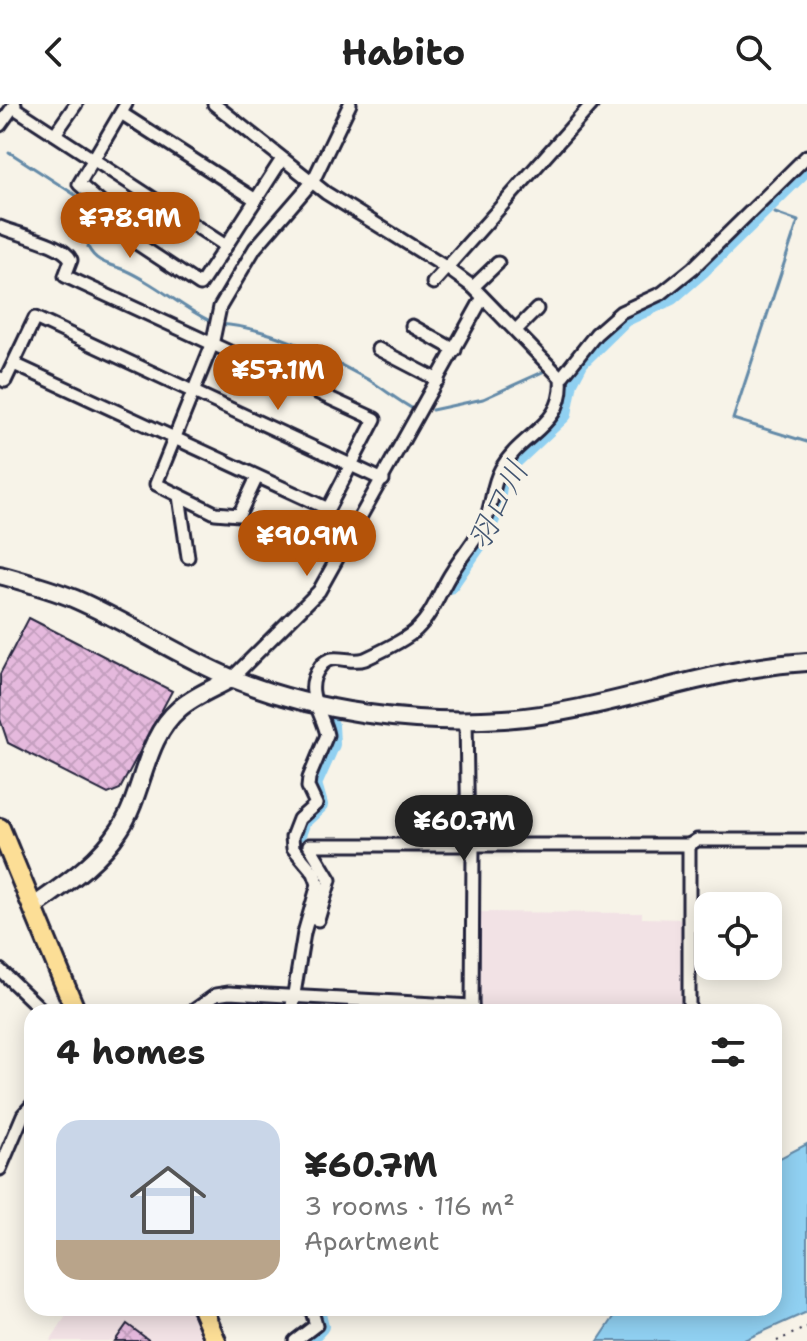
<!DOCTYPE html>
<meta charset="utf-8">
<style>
body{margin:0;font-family:"Shantell Sans","Klee One",sans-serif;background:#f6f6f6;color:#222;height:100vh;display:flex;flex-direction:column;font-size:30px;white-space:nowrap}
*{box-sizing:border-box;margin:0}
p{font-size:26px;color:#767676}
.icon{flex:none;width:44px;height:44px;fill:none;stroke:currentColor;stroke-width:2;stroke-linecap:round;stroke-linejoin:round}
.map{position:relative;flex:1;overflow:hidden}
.details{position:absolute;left:24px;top:900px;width:758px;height:312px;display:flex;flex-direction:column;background:#fff;border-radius:24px;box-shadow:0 4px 20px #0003}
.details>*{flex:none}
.buttons{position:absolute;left:694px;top:788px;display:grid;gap:16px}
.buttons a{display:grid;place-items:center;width:88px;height:88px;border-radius:16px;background:#fff;box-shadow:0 4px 20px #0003;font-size:40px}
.price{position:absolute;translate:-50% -68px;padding:0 18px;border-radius:28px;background:#b45309;color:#fff;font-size:26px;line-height:52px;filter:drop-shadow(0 2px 4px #0008)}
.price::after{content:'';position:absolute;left:50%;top:48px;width:24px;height:18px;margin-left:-12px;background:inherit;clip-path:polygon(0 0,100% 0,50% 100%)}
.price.selected{background:#222;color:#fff}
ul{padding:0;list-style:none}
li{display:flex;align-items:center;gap:24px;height:200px;padding:0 32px}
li+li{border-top:2px solid #e0e0e0}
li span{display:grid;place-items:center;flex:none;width:224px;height:160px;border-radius:24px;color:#555}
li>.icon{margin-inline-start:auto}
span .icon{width:96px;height:96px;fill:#fffc;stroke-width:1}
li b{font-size:34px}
h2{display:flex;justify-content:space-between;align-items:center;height:96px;padding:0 32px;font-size:34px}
header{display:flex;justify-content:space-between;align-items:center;height:104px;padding:0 32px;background:#fff;font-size:36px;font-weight:700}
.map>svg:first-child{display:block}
.built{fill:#f2e2e5}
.water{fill:#90d0f1;stroke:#648aa8;stroke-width:2}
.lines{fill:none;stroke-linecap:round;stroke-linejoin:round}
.stream{stroke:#648aa8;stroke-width:3}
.river{stroke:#90d0f1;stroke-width:18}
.building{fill:url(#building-cross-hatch);stroke:#22223b;stroke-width:2}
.street-casing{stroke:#22223b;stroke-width:17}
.secondary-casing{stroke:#22223b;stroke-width:22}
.primary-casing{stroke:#22223b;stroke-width:24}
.path{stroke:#22223b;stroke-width:2;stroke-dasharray:2 6;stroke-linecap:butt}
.street{stroke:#f7f3e8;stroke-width:11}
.secondary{stroke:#f7f3e8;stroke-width:16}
.primary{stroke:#fcde96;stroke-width:18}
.labels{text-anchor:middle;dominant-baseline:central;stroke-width:7;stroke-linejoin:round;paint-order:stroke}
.water-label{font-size:32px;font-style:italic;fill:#435672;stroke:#f7f3e8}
</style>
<header><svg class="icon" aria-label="back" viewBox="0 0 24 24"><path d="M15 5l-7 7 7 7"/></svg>Habito<svg class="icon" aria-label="search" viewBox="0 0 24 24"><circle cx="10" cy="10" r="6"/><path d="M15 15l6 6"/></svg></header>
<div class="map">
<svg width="807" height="1237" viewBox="0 0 807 1237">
<defs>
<pattern id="building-cross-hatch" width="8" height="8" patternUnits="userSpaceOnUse" patternTransform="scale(2)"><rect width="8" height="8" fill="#e5b9dd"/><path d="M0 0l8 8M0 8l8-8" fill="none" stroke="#c49fbf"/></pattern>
</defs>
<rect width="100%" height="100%" fill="#f7f3e8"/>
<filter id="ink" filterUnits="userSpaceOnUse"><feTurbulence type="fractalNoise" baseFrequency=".0125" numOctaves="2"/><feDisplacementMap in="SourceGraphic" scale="16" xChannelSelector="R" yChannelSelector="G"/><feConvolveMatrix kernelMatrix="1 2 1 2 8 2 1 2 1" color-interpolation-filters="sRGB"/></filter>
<g filter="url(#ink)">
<g class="built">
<polygon points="478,808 642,809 642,814 686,815 685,908 476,908"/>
<polygon points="71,1204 192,1204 207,1237 50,1237"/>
</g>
<polygon class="water" points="807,1040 807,1208 742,1237 598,1237 620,1204 774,1204 774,1057"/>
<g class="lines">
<g class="stream">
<path d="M9 48 86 98 94 115 88 143C96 159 109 160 125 166 157 180 180 203 212 218"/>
<polyline points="775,109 798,117 733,315 807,338"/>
<path d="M218 220C271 223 323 251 369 276 384 285 398 297 415 306"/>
<polyline points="432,306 483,295 547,266"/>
</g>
<g class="river">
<polyline points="449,481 484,431 495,406 498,382 511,359 563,310 569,278 580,257 624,214 671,192 701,166 807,62"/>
<polyline points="298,728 302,717 319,701 313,680 331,640 330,621"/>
<polyline points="306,1237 320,1222 317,1210"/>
</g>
</g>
<g class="building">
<polygon points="29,514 172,587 120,685 108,690 8,639 0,615 0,570"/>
<polygon points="127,1220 150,1237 115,1237"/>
</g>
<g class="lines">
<defs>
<g id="street">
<polyline points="126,0 79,80 101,99 106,119 200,181 226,142"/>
<path d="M214 0 326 89 447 164 473 183 561 274C565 322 522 328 501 365 492 381 493 396 487 412 479 434 464 448 452 468 440 486 433 510 417 525 407 535 378 549 365 555 349 561 332 546 320 563 302 587 322 607 327 631L309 674 308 683 316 700 299 715 292 733 293 744 314 769 318 780 304 829 291 908"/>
<polyline points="13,3 226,142 282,55"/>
<polyline points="121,9 256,96"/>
<polyline points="0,21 15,0"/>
<polyline points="55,30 76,0"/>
<path d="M0 123C19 131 64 140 71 156L65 172 375 315 329 403H324L14 260"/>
<polyline points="433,179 592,0"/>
<polyline points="473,183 498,159"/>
<polyline points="412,222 455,246"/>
<polyline points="516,226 537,205"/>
<polyline points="378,245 438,276"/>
<polyline points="0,274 5,277 35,214 383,376"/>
<polyline points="561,274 596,230 621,208 662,189 693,164 807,52"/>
<polyline points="257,373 239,411 215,409 156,380 212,241 220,203 255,144 313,77 350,0"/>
<polyline points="179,392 188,453"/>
<polyline points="232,574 319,487 482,195"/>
<polyline points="466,615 468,741"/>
<polyline points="309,814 318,816 330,776 309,741 689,741"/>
<polyline points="0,866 44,908"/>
<polyline points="472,907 473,743"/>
<polyline points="192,908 216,891 229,889 472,902"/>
<polyline points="689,908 689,741 697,736 807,736"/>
<polyline points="0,1065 23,1011 32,1001"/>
<polyline points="295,1237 316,1221 311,1204"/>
</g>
<g id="secondary">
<path d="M0 471C25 478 51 485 75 495 128 518 177 551 231 574 315 608 414 621 504 615 607 608 704 564 807 558"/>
<path d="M33 803C65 780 98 759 120 725 144 688 144 635 179 605 193 592 215 584 232 574"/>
</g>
<g id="primary">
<polyline points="0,724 76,908"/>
<polyline points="202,1204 216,1237"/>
</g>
</defs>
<use href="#street" class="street-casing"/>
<use href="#secondary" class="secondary-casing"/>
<use href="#primary" class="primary-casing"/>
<polyline class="path" points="777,1237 807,1223"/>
<use href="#street" class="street"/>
<use href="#secondary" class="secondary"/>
<use href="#primary" class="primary"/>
</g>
</g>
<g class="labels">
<g class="water-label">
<text transform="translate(497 401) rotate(-63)">羽口川</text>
</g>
</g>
</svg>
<div class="buttons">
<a><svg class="icon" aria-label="locate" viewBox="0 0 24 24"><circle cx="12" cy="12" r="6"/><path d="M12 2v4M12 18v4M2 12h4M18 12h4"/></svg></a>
</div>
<b class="price" style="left:130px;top:156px">¥78.9M</b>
<b class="price" style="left:278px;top:308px">¥57.1M</b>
<b class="price" style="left:307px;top:474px">¥90.9M</b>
<b class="price selected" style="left:464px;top:759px">¥60.7M</b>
<section class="details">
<h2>4 homes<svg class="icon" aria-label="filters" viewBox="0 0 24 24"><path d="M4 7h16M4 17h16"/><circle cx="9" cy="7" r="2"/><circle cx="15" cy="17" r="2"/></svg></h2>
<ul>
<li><span style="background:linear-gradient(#c9d6e8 75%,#b9a48a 0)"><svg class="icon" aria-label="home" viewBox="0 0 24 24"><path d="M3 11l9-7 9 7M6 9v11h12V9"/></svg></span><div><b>¥60.7M</b><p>3 rooms · 116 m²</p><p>Apartment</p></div></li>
</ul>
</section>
</div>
